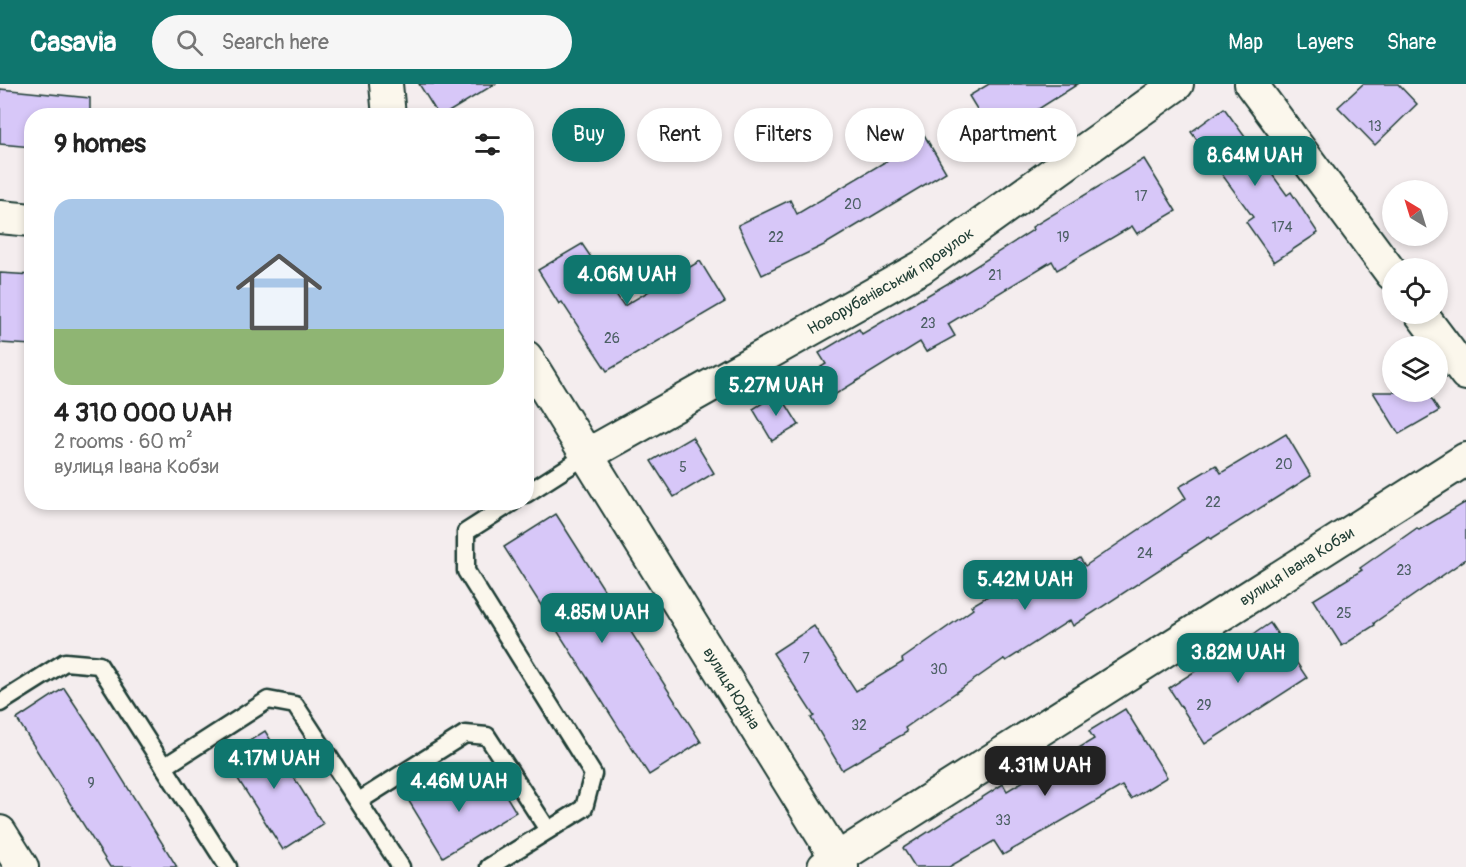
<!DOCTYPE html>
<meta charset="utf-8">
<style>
body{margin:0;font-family:Pangolin,sans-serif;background:#f6f6f6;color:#222;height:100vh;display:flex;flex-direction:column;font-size:22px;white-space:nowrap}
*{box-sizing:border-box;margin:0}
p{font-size:20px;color:#767676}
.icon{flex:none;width:33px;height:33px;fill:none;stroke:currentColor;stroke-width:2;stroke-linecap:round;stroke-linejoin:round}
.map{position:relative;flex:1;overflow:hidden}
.sheet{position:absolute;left:24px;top:24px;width:510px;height:402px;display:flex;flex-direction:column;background:#fff;border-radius:24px;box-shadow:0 3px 9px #0003}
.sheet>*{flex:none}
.top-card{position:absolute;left:552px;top:24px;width:570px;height:54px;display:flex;gap:12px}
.needle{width:39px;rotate:322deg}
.tools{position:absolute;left:1382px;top:96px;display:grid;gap:12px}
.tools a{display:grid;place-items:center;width:66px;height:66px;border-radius:50%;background:#fff;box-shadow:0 3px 9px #0003;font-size:30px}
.price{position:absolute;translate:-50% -51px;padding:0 14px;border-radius:12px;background:#0f766e;color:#fff;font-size:20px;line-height:39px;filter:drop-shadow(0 2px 3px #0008)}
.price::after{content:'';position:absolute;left:50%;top:36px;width:18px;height:14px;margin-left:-9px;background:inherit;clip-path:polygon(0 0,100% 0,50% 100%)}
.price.selected{background:#222;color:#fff}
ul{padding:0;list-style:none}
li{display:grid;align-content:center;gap:12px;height:318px;padding:0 30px}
li span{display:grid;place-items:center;height:186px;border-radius:18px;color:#555}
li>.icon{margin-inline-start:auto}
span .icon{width:108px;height:108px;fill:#fffc;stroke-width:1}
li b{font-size:26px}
h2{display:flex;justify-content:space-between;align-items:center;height:72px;padding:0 30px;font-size:26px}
.tag{padding:0 21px;border-radius:27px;background:#fff;box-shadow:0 3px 9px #0003;font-size:21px;line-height:54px}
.tag.selected{background:#0f766e;color:#fff}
header{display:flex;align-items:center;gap:36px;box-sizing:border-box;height:84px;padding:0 30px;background:#0f766e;color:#fff}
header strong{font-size:28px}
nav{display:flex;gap:33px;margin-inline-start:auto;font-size:21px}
.search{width:420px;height:54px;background:#f6f6f6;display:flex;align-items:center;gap:15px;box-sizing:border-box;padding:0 21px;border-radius:33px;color:#767676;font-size:22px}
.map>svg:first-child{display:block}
.building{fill:#d7c7f8;stroke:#1f3d34;stroke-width:1.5}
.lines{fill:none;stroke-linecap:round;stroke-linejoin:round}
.lane-casing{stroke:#1f3d34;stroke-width:21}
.street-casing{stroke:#1f3d34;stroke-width:36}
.lane{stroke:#fbf7ec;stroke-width:16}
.street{stroke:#fbf7ec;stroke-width:32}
.labels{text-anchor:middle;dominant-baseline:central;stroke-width:6;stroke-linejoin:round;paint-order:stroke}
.number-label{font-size:14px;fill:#4d6065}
.street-label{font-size:16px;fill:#1f3d34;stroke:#fbf7ec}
</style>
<header>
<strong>Casavia</strong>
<div class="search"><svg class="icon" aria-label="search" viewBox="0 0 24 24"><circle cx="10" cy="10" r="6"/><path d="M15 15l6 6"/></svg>Search here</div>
<nav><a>Map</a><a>Layers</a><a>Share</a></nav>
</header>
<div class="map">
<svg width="1466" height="783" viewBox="0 0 1466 783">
<rect width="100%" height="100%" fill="#f4edee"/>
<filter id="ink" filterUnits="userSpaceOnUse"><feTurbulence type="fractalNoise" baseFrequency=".0167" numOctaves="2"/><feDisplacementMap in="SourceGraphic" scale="12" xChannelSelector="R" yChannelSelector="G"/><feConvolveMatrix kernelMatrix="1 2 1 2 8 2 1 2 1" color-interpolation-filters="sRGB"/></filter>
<g filter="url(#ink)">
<g class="building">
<polygon points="419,0 495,0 442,32 439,32"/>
<polygon points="989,0 1078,0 1032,29 1035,35 997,58 969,12"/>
<polygon points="1363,0 1398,0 1417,20 1375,61 1338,23"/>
<polygon points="0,5 90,14 90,32 32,32 32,63 0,60"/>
<polygon points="1224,24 1287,111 1291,108 1318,149 1274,178 1246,138 1253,133 1191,48"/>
<polygon points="923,49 946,88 824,161 762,191 738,141 790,116 797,130 895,72 893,67"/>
<polygon points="1144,75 1176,127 1137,150 1132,142 1057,186 1052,177 948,240 955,252 926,268 920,258 823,318 809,290 826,280 819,269 859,245 862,250 962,191 1033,146 1032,143"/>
<polygon points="582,160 624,222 700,177 725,218 607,287 562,218 559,220 538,186"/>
<polygon points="0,189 32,191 32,261 0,259"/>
<polygon points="1373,308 1427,308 1439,327 1399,350"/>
<polygon points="779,309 799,341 772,357 753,325"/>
<polygon points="1286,350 1311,392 1211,455 1209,453 1073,542 1070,536 1006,577 1004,575 905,644 907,648 842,686 811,634 814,632 773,569 814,542 856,607 903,578 902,575 973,525 971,522 1005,502 1013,515 1080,474 1085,482 1186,414 1179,403 1216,381 1221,389"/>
<polygon points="692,353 714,389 674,413 651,377"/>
<polygon points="1466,418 1466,475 1374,539 1375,541 1342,562 1313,516 1362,486 1360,484 1417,444 1419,446"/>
<polygon points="556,430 701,658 649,691 504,463"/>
<polygon points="1270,539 1307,594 1205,660 1169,604 1203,582 1204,584"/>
<polygon points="64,604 97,654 177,783 110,783 17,635"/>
<polygon points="1125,625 1167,693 1131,715 1122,702 1003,771 994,757 949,783 915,783 903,764 1003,700 1007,707 1094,655 1089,647"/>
<polygon points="265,647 323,740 283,766 224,673"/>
<polygon points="443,692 459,718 496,695 516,728 443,773 407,714"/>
</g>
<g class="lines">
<defs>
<g id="lane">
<polyline points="526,410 587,371"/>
<polyline points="0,619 65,578 99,581 228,783"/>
<polyline points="164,683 268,616 295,621 401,783"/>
<polyline points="359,717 465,650 487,652 548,746"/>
<polyline points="489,783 584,724 593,690 466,487 466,448 513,418"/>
</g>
<g id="street">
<polyline points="386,0 389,32"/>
<polyline points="1251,0 1392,190"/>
<polyline points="0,133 32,136"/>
<polyline points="1421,230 1466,290"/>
<path id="s1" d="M526 273 842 783"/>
<path id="s2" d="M587 371 922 183 1177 0"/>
<polyline points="0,748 22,783"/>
<path id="s3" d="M824 783 1466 375"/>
</g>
</defs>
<use href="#lane" class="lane-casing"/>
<use href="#street" class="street-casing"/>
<use href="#lane" class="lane"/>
<use href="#street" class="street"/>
</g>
</g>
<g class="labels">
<g class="number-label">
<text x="1375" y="42">13</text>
<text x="1141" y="112">17</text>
<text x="853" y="120">20</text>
<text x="1282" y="143">174</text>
<text x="776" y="153">22</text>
<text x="1063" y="153">19</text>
<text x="995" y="191">21</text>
<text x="928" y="239">23</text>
<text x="612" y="254">26</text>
<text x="1284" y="380">20</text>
<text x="683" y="383">5</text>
<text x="1213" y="418">22</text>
<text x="1145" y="469">24</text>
<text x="1404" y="486">23</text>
<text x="1344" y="529">25</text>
<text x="806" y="574">7</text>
<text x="939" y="585">30</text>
<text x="1204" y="621">29</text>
<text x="859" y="641">32</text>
<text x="91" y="699">9</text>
<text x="1003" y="736">33</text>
</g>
<g class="street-label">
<text stroke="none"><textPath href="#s2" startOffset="350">Новорубанівський провулок</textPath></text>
<text stroke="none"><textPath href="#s3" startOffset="560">вулиця Івана Кобзи</textPath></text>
<text stroke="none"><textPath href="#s1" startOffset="390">вулиця Юдіна</textPath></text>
</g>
</g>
</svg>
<div class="tools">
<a><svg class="needle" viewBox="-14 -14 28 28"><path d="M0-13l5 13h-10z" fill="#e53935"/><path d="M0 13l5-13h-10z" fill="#767676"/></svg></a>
<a><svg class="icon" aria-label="locate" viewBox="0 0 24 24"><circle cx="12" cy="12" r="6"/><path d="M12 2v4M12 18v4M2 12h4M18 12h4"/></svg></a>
<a><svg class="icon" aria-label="layers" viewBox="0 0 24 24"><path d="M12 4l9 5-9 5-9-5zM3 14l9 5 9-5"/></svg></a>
</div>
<b class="price" style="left:1255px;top:103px">8.64M UAH</b>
<b class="price" style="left:627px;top:222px">4.06M UAH</b>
<b class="price" style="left:776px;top:333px">5.27M UAH</b>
<b class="price" style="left:1025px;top:527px">5.42M UAH</b>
<b class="price" style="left:602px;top:560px">4.85M UAH</b>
<b class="price" style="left:1238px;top:600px">3.82M UAH</b>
<b class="price" style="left:274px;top:706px">4.17M UAH</b>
<b class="price selected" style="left:1045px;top:713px">4.31M UAH</b>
<b class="price" style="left:459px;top:729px">4.46M UAH</b>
<div class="top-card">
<a class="tag selected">Buy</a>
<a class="tag">Rent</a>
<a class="tag">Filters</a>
<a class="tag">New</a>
<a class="tag">Apartment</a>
</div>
<section class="sheet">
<h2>9 homes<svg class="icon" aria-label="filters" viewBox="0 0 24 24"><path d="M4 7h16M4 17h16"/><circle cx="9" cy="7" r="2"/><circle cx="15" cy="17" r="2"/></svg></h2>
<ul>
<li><span style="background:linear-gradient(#a9c7e8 70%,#8fb573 0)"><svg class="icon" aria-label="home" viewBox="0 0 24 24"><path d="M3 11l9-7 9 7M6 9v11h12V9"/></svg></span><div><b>4 310 000 UAH</b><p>2 rooms · 60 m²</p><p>вулиця Івана Кобзи</p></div></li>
</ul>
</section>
</div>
